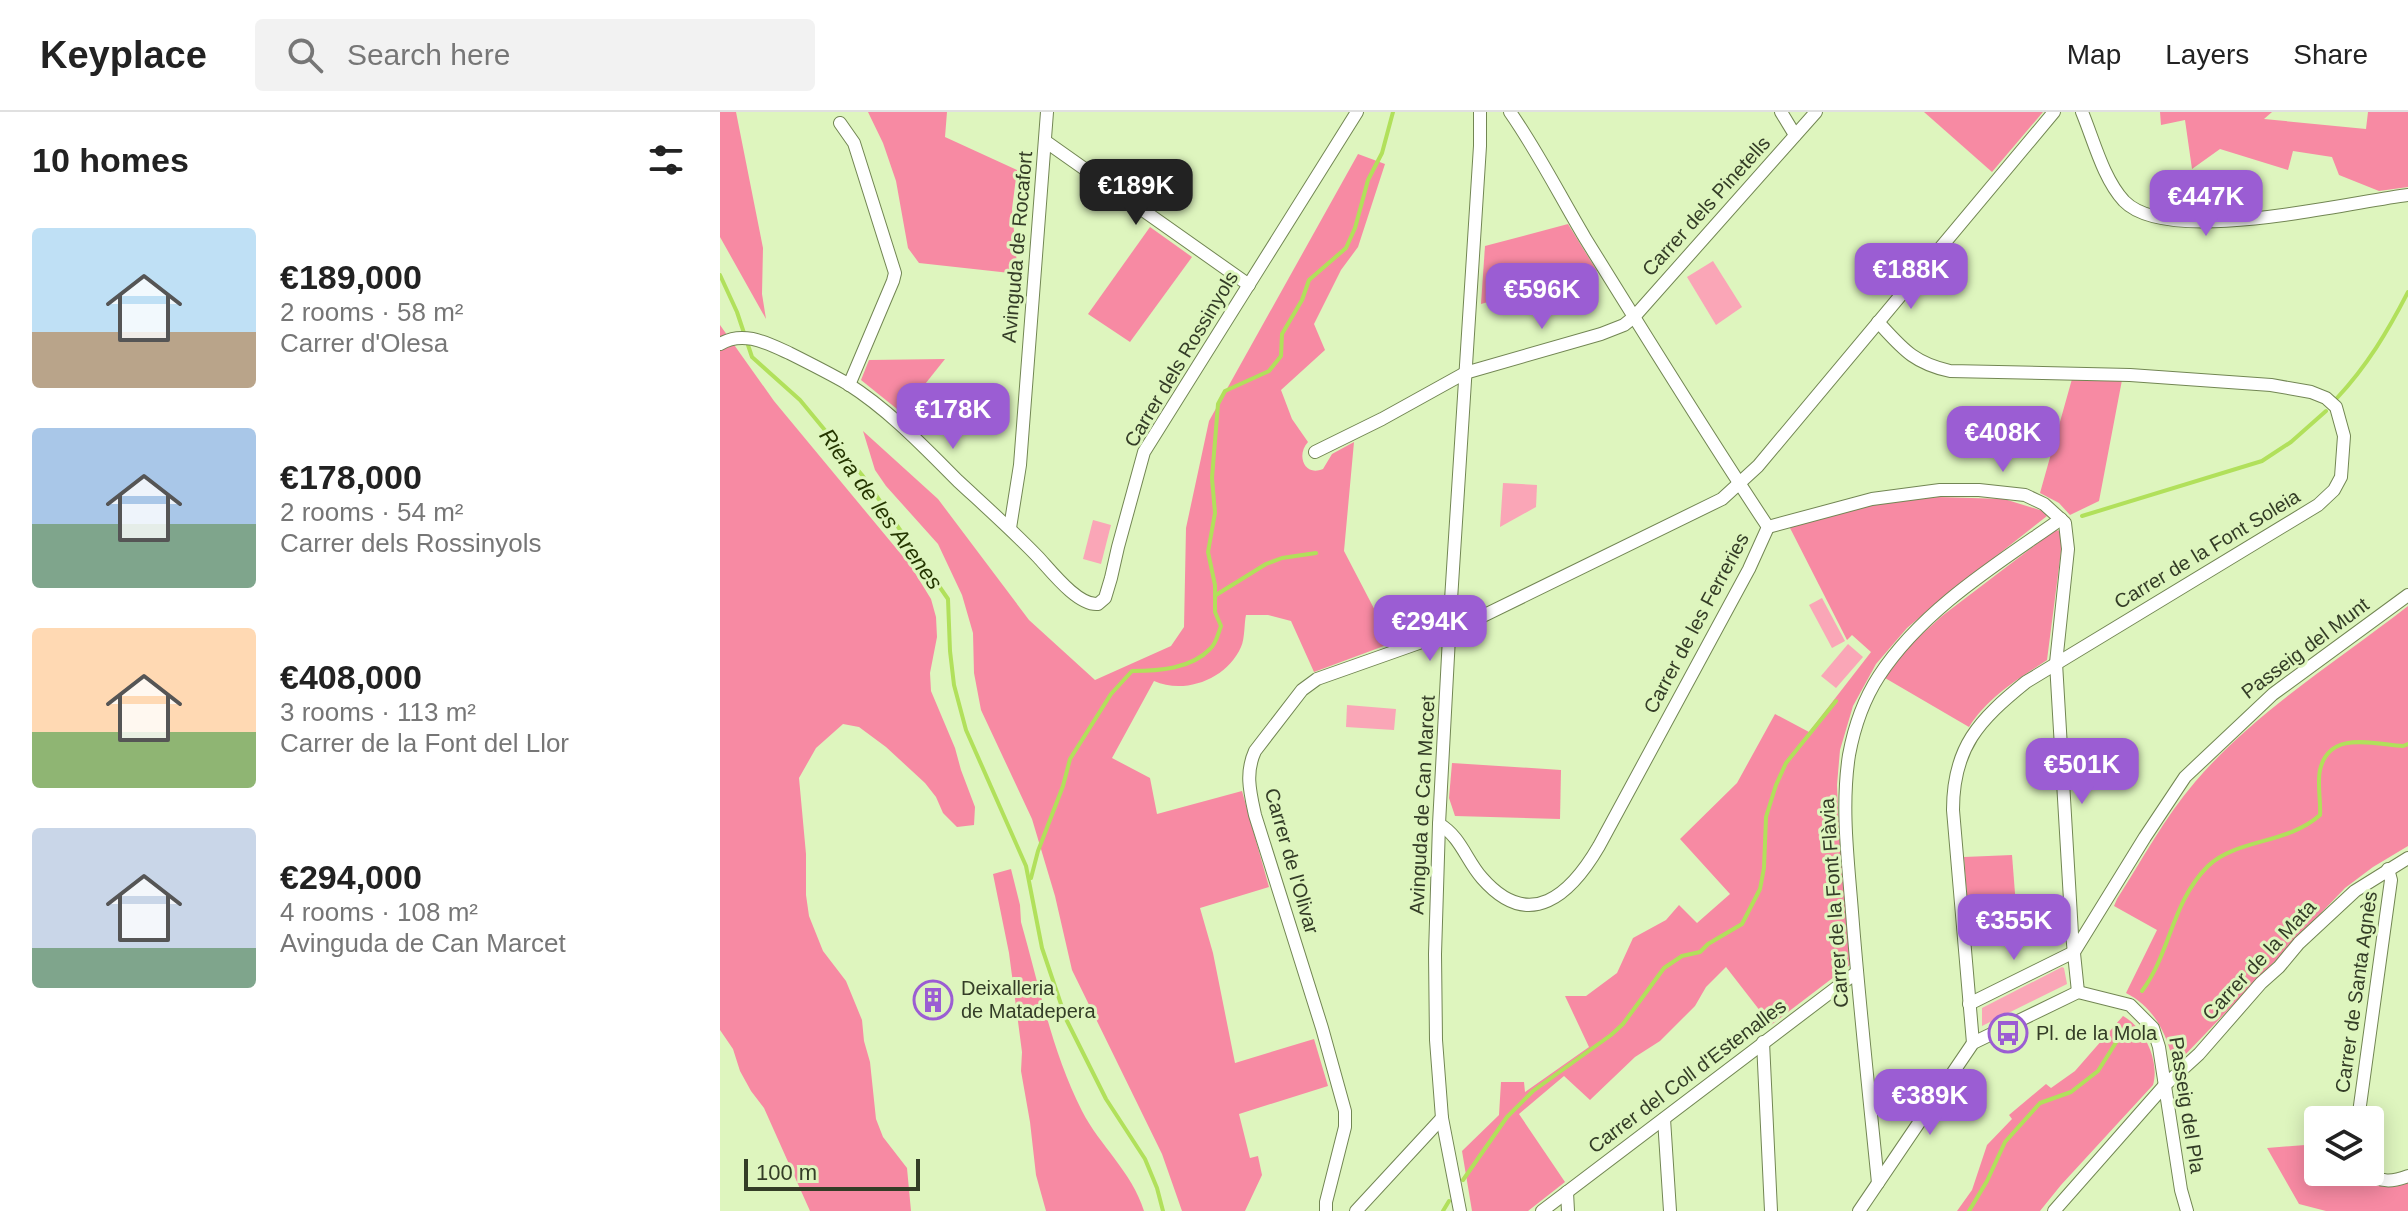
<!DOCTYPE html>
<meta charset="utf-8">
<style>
body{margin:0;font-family:Helvetica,sans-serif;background:#f2f2f2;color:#222;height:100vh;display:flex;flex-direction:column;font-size:30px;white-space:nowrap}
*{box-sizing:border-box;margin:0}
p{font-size:26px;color:#767676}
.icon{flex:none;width:44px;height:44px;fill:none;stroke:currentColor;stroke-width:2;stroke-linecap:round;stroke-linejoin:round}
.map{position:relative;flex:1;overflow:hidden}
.drawer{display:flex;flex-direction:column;background:#fff;width:720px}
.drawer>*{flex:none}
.tools{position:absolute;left:1584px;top:994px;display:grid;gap:16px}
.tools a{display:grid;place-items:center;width:80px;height:80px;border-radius:8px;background:#fff;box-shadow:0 4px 20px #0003;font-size:40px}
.scale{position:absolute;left:24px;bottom:20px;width:176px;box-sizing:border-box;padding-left:8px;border:4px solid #343d27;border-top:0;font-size:22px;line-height:28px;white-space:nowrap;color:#343d27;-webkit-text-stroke:6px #def5be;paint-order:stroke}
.price{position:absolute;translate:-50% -68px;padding:0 18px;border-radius:16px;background:#9b5dd3;color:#fff;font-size:26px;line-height:52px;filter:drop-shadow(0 2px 4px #0008)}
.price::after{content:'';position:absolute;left:50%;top:48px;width:24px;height:18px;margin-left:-12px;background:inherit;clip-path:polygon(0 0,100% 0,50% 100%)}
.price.current{background:#222;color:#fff}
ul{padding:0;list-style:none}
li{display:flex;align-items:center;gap:24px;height:200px;padding:0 32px}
li span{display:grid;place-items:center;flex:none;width:224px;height:160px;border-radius:8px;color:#555}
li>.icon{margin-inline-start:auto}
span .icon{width:96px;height:96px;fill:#fffc;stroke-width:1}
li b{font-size:34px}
h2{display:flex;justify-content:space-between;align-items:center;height:96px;padding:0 32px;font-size:34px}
header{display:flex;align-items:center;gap:48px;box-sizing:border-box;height:112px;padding:0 40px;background:#fff;border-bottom:2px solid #e0e0e0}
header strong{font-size:38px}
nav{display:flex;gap:44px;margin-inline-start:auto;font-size:28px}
.search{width:560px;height:72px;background:#f2f2f2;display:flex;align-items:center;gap:20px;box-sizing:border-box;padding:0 28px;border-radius:8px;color:#767676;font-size:30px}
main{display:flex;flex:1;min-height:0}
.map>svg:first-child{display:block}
.green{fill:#faa6b7}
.forest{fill:#f78aa3}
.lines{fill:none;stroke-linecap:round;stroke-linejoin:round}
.stream{stroke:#b1e05b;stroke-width:4}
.street-casing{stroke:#728653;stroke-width:14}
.street{stroke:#fff;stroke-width:12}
.labels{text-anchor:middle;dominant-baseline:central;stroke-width:6;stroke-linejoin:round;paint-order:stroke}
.street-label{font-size:20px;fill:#343d27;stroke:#def5be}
.poi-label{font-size:20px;fill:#343d27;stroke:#def5be;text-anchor:start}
.water-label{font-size:22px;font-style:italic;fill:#253600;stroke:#def5be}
</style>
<header>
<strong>Keyplace</strong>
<div class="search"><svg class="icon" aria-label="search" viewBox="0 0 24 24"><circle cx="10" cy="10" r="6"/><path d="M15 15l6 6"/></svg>Search here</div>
<nav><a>Map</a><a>Layers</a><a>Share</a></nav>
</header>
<main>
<section class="drawer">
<h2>10 homes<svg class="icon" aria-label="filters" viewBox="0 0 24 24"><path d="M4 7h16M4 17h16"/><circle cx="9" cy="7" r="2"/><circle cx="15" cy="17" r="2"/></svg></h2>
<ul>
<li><span style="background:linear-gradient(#bfe0f5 65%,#b9a48a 0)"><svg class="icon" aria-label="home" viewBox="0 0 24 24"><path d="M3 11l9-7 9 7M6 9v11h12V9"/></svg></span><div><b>€189,000</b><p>2 rooms · 58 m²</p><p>Carrer d'Olesa</p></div></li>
<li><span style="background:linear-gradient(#a9c7e8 60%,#7fa58c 0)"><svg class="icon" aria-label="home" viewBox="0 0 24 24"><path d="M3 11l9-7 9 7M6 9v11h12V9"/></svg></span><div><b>€178,000</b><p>2 rooms · 54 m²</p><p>Carrer dels Rossinyols</p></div></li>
<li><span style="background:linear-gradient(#ffd9b3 65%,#8fb573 0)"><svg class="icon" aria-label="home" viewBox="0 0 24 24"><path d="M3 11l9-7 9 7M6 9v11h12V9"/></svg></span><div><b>€408,000</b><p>3 rooms · 113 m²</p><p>Carrer de la Font del Llor</p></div></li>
<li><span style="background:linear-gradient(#c9d6e8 75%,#7fa58c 0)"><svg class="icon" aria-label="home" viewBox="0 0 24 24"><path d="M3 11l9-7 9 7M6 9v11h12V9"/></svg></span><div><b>€294,000</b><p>4 rooms · 108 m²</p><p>Avinguda de Can Marcet</p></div></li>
</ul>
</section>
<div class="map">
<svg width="1688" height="1099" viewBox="0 0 1688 1099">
<rect width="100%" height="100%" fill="#def5be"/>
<g class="green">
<polygon points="993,149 1022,195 996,213 967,165"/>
<polygon points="783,371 817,373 816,395 780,415"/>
<polygon points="373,408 391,413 381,452 363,447"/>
<polygon points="1102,486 1125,529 1112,536 1089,493"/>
<polygon points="1128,532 1143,545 1116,576 1101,564"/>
<polygon points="627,593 676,597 674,618 626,615"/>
<polygon points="1342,855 1344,856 1347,872 1262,914 1262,896"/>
</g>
<g class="forest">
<polygon points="0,0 16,0 43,136 42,182 46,207 0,125"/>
<polygon points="148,0 227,0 225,25 297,58 292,97 297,153 290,161 199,151 188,136 176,69 163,31"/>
<polygon points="1204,0 1323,0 1272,60"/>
<polygon points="1440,0 1552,0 1544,7 1646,17 1648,0 1688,0 1688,75 1659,79 1619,63 1612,45 1573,39 1568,58 1500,37 1472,57 1465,8 1441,13"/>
<path d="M638 42 665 52 638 135 621 158 594 212 605 238 561 278 572 307 588 330C576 343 584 365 603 357L612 342 634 330 624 439 672 531 594 560 571 509 548 503H526C524 512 525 526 521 535 507 567 465 583 434 569L392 646 430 666 437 702 522 679 549 775 480 796 493 841 515 951 594 927 608 974 519 1002 530 1046 538 1044 542 1063 525 1099H462L442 1042 352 858 335 784 312 707 261 598 254 561 253 521 242 483 218 432 166 374 155 358 143 319 218 387 309 508 375 568 451 534 464 515 466 416 489 309Z"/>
<polygon points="848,112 877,159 761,192 765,134"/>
<polygon points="430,115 472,145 410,230 368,202"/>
<polygon points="0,213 54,289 190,453 211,487 216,505 217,525 210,561 211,579 235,636 241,658 255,695 254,713 237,715 223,701 216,685 205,671 166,635 139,615 123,612 96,636 79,666 86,742 86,783 89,804 103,839 126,869 142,908 144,929 150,950 156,1007 163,1025 187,1056 191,1099 90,1099 44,996 31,979 20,959 13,937 0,918"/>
<polygon points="225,247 182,301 141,268 149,248"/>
<polygon points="1352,267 1402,268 1379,389 1350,403 1339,391 1320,381"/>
<path d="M1218 385 1284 387 1323 399 1327 404 1219 489 1187 516 1156 552 1133 594 1120 638 1117 673 1119 721 1131 852 1051 913 1006 855 986 875 975 894 940 929 915 945 870 988 844 964 799 1002 845 1070 808 1099H752L742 1039 779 1003 781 970H804L805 980 869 935 845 884H866L897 861 913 826 946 808 959 793 977 811 1010 782 960 727 1017 671 1055 602 1089 620 1151 540 1132 523 1127 528 1070 416C1112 395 1171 389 1218 385Z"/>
<path d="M1335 418 1341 419 1343 424 1327 548C1297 568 1269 584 1249 615L1165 566 1189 534 1222 504Z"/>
<path d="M1688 494V734L1653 755 1625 776 1464 944 1455 948 1452 945C1445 918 1432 894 1406 881L1437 818 1394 794 1397 787C1422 748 1445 705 1475 670 1536 599 1615 551 1688 494Z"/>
<polygon points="732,651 841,658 840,707 735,704 729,686"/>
<polygon points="1292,743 1297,807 1249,810 1244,745"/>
<path d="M291 757 300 793 301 810C319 873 332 940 362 999 380 1034 412 1060 424 1099H326L316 1063 310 1010 301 959 302 940 289 841 273 762Z"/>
<path d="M1403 904C1424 915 1440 949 1433 973L1341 1073 1320 1099H1237L1252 1078 1267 1033 1292 1007 1289 1003 1326 972 1331 976 1355 959Z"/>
<path d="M1598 1032V1060H1638C1652 1075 1669 1079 1688 1071V1099H1606L1579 1092 1547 1036Z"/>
</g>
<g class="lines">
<g class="stream">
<polyline points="0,163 17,200 32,245 80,288 142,363 228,487 230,539 234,573 246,618 306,754 322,836 346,907 386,987 425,1047 437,1076 443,1099"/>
<path d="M1617 286C1647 254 1668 219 1688 180"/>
<polyline points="1362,404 1542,349 1571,330 1606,299"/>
<polyline points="496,483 546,452 562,446 596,441"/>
<path d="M311 766 318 739 343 674 350 647 391 582 412 559C438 559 471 557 490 537 496 532 498 522 501 514L495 500V473L488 440 495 401 492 366 498 292 505 279 549 259 561 244 562 222 582 188 589 168 626 136 635 116 648 68 662 41 673 0"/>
<path d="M1422 879C1451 840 1451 791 1488 754 1516 727 1568 732 1600 703 1601 689 1597 672 1600 658 1609 618 1653 632 1683 634L1688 632"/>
<polyline points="743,1068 787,1005 813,979 891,923 903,912 944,856 962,844 980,840 988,832 1022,812 1040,777 1044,756 1046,705 1056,673 1066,651 1116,589"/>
<polyline points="723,1099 729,1089"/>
<polyline points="1249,1099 1267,1069 1285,1030 1320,991 1351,980 1378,959 1407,913"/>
</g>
<defs>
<g id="street">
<path d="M790 0C818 40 840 84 865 126 925 223 985 320 1048 415"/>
<polyline points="1061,0 1075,23"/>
<path d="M1362 0C1374 29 1383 66 1404 89 1448 135 1629 90 1688 83"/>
<polyline points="120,11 134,31 175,161 173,169 129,273"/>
<polyline points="325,29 529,173"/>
<path d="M1158 210C1182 236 1193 251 1230 259L1410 263 1551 273 1591 280 1606 286 1616 295 1624 324 1621 365 1614 378 1598 393 1306 570C1259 608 1233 635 1233 698L1253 931"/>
<path d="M0 232C23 218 47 231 69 241 89 251 109 261 128 272 169 298 204 335 238 369 265 394 292 418 318 445 331 459 358 494 378 492L385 486 391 466 398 435 424 340 637 0"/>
<polyline points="595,340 662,307 745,261 881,222 904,213 914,205 1096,0"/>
<polyline points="1048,415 1152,387 1220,378 1259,378 1305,383 1324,392 1345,411 1348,437 1336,551 1352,822 1358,880"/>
<polyline points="290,416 300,353 327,0"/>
<path d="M719 712C741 725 746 748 762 766 810 821 851 782 879 734L1029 457 1048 415"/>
<polyline points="1249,892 1354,840 1425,725 1465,665 1553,582 1688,483"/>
<polyline points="1043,930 1051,1099"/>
<polyline points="944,1007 950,1099"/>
<polyline points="1638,1008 1671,768 1668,757"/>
<path d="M1647 1060C1661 1071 1672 1070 1688 1064"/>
<path d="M1158 1071C1149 981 1139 890 1132 800 1128 748 1121 695 1129 643 1134 616 1144 587 1159 564 1203 497 1277 452 1341 407"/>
<polyline points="847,1080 848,1099"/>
<path d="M606 1099V1090L625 1015V999L602 916 535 703C530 680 525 661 535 639L582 578 597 567 730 520 1002 387 1038 354 1334 0"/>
<polyline points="636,1099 722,1006"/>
<polyline points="740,1099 722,1006 716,928 715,842 719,712 731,488 760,34 760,0"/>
<polyline points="822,1099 1137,860"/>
<polyline points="1139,1099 1253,931 1358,880 1410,893 1433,916 1439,935 1461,1078 1467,1099"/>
<polyline points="1334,1099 1445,973 1479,942 1541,871 1559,855 1579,831 1635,779 1688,746"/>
</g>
</defs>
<use href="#street" class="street-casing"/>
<use href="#street" class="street"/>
</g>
<defs>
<symbol id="building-ring" viewBox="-11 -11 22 22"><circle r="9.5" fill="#def5be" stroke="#9b5dd3" stroke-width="1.5"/><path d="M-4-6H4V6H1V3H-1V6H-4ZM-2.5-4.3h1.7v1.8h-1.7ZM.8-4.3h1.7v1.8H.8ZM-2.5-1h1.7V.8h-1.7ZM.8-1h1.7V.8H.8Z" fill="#9b5dd3"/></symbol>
<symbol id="bus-ring" viewBox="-11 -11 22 22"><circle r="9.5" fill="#def5be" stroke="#9b5dd3" stroke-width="1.5"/><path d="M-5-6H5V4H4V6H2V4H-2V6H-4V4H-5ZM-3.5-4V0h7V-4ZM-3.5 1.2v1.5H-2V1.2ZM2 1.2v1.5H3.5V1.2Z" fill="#9b5dd3"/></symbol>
</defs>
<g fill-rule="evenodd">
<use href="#building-ring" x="191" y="866" width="44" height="44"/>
<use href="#bus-ring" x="1266" y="899" width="44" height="44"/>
</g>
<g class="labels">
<g class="street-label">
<text transform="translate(986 94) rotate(-48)">Carrer dels Pinetells</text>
<text transform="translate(297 135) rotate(-85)">Avinguda de Rocafort</text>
<text transform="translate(461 247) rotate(-59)">Carrer dels Rossinyols</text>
<text transform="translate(1487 437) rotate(-31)">Carrer de la Font Soleia</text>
<text transform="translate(976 511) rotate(-62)">Carrer de les Ferreries</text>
<text transform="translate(1585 536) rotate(-37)">Passeig del Munt</text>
<text transform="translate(702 693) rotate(-87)">Avinguda de Can Marcet</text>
<text transform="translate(572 749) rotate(74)">Carrer de l'Olivar</text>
<text transform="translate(1114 791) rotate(-94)">Carrer de la Font Flàvia</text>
<text transform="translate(1539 848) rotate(-47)">Carrer de la Mata</text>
<text transform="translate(1636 880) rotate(-82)">Carrer de Santa Agnès</text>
<text transform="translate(967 964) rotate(-37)">Carrer del Coll d'Estenalles</text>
<text transform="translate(1467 993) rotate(81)">Passeig del Pla</text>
</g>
<g class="poi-label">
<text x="241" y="876">Deixalleria<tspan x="241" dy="23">de Matadepera</tspan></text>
<text x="1316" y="921">Pl. de la Mola</text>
</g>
<g class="water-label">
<text transform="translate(161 397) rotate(54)">Riera de les Arenes</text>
</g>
</g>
</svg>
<div class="tools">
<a><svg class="icon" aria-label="layers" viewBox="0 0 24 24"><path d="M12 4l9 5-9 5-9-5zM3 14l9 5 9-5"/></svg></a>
</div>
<div class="scale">100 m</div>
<b class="price current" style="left:416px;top:115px">€189K</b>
<b class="price" style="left:1486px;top:126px">€447K</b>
<b class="price" style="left:1191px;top:199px">€188K</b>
<b class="price" style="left:822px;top:219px">€596K</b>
<b class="price" style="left:233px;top:339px">€178K</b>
<b class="price" style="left:1283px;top:362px">€408K</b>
<b class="price" style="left:710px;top:551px">€294K</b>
<b class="price" style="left:1362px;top:694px">€501K</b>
<b class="price" style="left:1294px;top:850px">€355K</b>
<b class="price" style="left:1210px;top:1025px">€389K</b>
</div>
</main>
